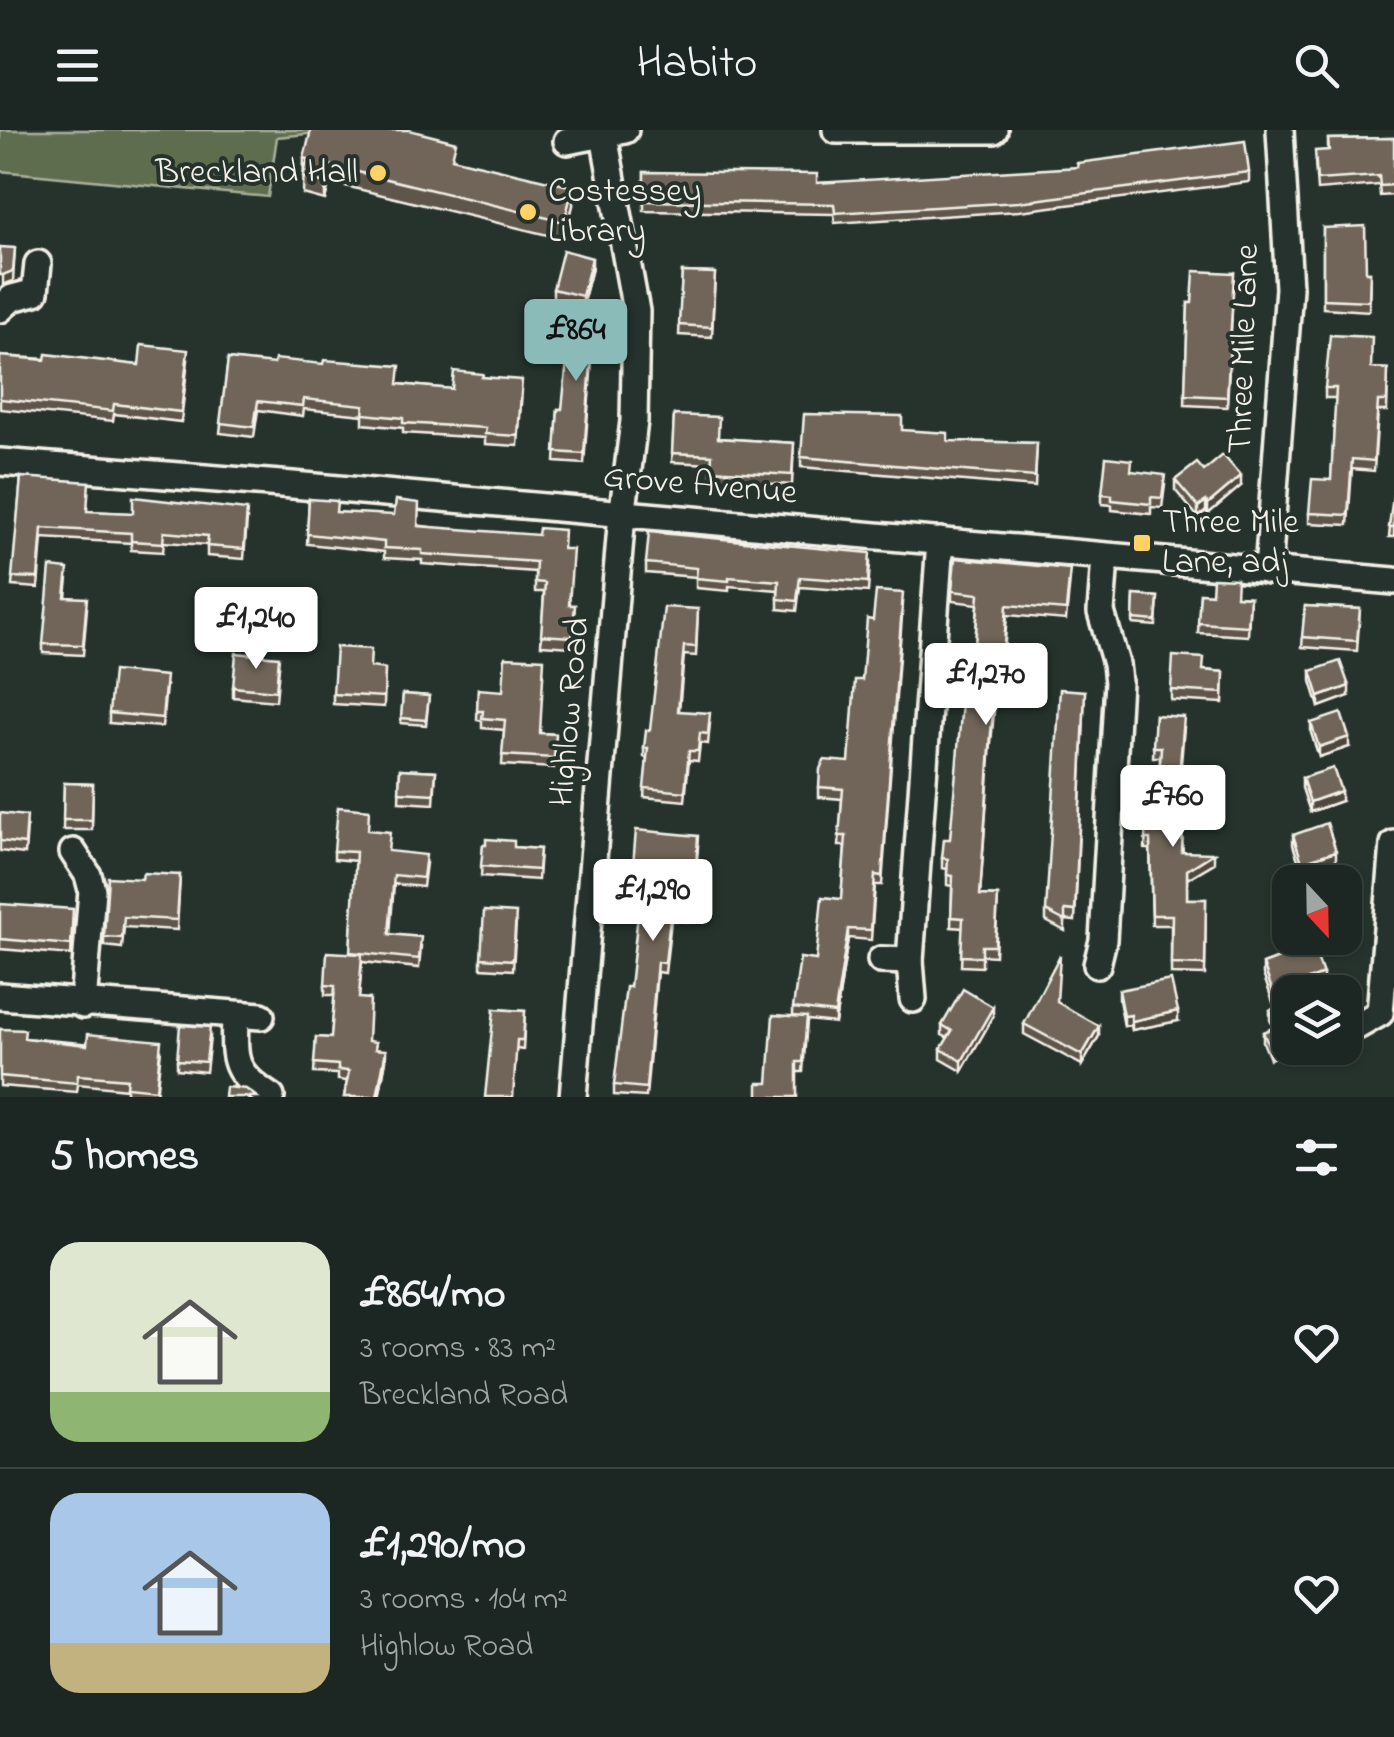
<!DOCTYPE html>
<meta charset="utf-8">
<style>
body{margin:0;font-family:"Indie Flower",sans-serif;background:#29322f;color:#f1f3f6;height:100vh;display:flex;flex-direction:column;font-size:38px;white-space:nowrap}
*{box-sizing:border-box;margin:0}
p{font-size:32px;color:#a0a5a5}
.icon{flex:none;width:55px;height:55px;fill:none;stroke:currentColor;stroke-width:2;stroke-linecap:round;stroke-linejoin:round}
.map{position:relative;height:967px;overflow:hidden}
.drawer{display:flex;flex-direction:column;background:#1c2622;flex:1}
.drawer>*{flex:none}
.needle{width:65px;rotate:158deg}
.controls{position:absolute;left:1272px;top:735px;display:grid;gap:20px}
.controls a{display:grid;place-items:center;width:90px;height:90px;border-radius:20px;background:#1c2622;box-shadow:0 2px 8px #0004,0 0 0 2px #3a4340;font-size:50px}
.price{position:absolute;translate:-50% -85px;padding:0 22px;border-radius:10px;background:#fff;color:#222;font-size:32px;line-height:65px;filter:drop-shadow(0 2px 5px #0008)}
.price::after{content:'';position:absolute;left:50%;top:60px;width:30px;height:22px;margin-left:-15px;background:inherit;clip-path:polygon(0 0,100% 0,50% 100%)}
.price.active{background:#8bbbb9;color:#111}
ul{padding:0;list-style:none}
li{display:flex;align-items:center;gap:30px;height:250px;padding:0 50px}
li+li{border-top:2px solid #3a4340}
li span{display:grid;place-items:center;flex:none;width:280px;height:200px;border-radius:30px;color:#555}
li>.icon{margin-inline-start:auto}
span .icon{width:120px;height:120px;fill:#fffc;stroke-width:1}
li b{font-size:42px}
h2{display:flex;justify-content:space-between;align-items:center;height:120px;padding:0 50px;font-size:42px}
header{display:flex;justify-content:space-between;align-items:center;height:130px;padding:0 50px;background:#1c2622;font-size:45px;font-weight:600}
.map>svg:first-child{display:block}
.park{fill:#5e6d4f;stroke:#a9af9c;stroke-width:2.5}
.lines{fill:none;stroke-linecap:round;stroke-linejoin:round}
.minor-casing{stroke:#f4f1e8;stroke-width:32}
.minor{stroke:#26332d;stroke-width:25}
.wall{fill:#5f574c;stroke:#f4f1e8;stroke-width:2.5}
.shaded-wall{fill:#4e473e;stroke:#f4f1e8;stroke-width:2.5}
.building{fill:#6f6558;stroke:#f4f1e8;stroke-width:2.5}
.poi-dot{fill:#ffd166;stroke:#26332d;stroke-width:4}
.labels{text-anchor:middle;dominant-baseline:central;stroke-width:8;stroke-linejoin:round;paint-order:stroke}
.poi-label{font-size:35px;fill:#f4f1e8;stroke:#26332d;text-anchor:start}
.street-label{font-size:35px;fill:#f4f1e8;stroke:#26332d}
</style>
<header><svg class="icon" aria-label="menu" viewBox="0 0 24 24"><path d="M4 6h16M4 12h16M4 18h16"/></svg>Habito<svg class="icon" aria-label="search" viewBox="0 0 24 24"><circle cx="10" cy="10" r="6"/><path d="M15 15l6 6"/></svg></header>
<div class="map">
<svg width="1394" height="967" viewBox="0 0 1394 967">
<rect width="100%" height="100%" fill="#26332d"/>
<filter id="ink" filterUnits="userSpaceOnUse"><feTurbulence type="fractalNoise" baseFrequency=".01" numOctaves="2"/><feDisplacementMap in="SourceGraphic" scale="20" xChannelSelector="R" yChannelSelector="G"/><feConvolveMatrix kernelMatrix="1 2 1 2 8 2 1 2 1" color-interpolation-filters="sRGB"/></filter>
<g filter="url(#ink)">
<polygon class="park" points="0,0 326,0 326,2 277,7 268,67 0,41"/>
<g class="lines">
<defs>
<g id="minor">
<polyline points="836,0 994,0"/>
<polyline points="567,11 625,0"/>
<polyline points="0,179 12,168 35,162 38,134"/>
<polyline points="0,332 281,354 1394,451"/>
<polyline points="1268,441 1289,158 1280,0"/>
<polyline points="73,722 88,745 92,760 83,875"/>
<polyline points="881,830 910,831"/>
<polyline points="1097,835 1103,810 1118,552 1116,534 1101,482 1105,428"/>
<polyline points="0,866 261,886"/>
<polyline points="913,869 910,831 940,411"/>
<path d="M235 885C234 930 231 941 271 967"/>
<polyline points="1357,896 1380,883 1394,714"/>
<polyline points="573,967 621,396 634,291 636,181 603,0"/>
</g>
</defs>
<use href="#minor" class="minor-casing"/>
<use href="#minor" class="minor"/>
</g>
<g class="wall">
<polygon points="1394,8 1394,65 1380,66 1379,55 1317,60 1315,31 1328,20 1328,9"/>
<polygon points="304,28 456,29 573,75 564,109 329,52 325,70 303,64"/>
<polygon points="644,42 817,53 1249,42 1249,52 1019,81 835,93 834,84 644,81"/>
<polygon points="1323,98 1366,142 1370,142 1369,181 1323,178"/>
<polygon points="592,138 582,176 553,169 553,159"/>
<polygon points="682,142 715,143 712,207 679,205"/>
<polygon points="1234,143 1227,277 1185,275 1188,173 1192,173"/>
<polygon points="595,191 584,334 555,332 558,279 562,279"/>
<polygon points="0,226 139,235 188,230 181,292 114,284 113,291 0,279"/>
<polygon points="228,229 399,254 452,259 482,247 522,260 518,316 485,314 485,308 403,303 403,298 363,294 363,285 304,279 303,286 258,280 254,307 220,303"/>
<polygon points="1371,238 1388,239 1387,281 1378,281 1374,341 1352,339 1348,395 1309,393 1309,383 1331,350 1336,268 1325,268 1325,258"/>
<polygon points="674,285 718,308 794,313 792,355 711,350 711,334 672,332"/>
<polygon points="902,300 948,311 1037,313 1035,357 801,337 801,327"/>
<polygon points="1204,341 1241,356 1208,384 1206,381 1198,387 1175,360 1175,350"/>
<polygon points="1132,342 1165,355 1162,378 1151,377 1151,384 1112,380 1112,375 1102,374 1102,364"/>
<polygon points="21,347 87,381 247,389 244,429 207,426 207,415 164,412 163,422 131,420 131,413 42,408 38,458 12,456"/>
<polygon points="1394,358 1394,407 1389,407"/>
<polygon points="309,369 337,382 564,419 570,475 575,475 572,517 541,515 544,462 535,462 535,442 422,434 422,430 384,428 384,422 307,414"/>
<polygon points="646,433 870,433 868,462 800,457 797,481 778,479 778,460 729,456 729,461 696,458 696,447 646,443"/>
<polygon points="68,448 66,467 87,478 83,525 43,523 43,514"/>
<polygon points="1070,449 1066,490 1007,485 1001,562 996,562 991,613 980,765 998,766 995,826 982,825 982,837 961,836 963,798 951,797 952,756 947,755 947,739 942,738 942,728 950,709 974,528 978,474 952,471 952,461"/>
<polygon points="1200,463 1250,467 1248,506 1198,503"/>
<polygon points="1134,465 1158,467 1156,496 1133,494"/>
<polygon points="903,473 882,755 875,755 871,810 848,808 835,893 807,890 803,942 797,942 768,953 793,886 793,878 816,830 841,769 845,716 839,716 842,669 819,667 819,657 849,632 873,490"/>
<polygon points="1305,476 1360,479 1357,521 1302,517"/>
<polygon points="698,479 696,526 684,525 679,581 710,593 708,614 700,613 698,631 689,630 685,671 644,667 647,628 644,627 644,618"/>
<polygon points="279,537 276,571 233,567 233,557"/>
<polygon points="371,538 385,539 384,577 333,574 333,564"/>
<polygon points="1204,540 1224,542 1223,573 1171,570 1171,560"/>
<polygon points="1311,541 1349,566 1319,577 1311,551"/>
<polygon points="166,556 162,597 109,593 109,583"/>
<polygon points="478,559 540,603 556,604 554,638 502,635 504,600 482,598 482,591 477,590"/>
<polygon points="1085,561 1075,791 1065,790 1065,801 1046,791 1046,781"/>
<polygon points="403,564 429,566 426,595 401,593"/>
<polygon points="1155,585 1184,597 1178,671 1183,722 1214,733 1187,749 1187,769 1206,769 1205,845 1171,844 1171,795 1152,795 1150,719 1145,719 1148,652 1159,653 1160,627 1153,627"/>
<polygon points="1311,593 1349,617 1319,627 1311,603"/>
<polygon points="400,639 436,641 434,674 399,672"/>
<polygon points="1302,648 1341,671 1310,682 1302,658"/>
<polygon points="64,653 93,654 92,700 63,700"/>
<polygon points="0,683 27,696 25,724 0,721"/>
<polygon points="368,700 389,721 426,733 423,757 394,754 390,804 421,816 419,838 362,832 359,868 368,911 386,930 379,967 344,967 347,951 338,950 338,944 314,943 316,907 331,908 335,865 325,865 325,855 350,823 356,731 334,729 334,721"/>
<polygon points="1293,705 1336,731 1302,742 1293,715"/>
<polygon points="483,715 540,719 538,750 481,746"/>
<polygon points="698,716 693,792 671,790 665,843 657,842 646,967 614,965 614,955 630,857 652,786 655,747 633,744 633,735"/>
<polygon points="180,745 177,800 124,797 122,818 104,816 104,807 142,749"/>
<polygon points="0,774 73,788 71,825 0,819"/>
<polygon points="1284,785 1323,854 1301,862 1270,929 1263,912 1263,902 1274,898 1270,890 1270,880 1275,878 1263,844 1263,834 1279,828 1275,817 1275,808 1287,803 1284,795"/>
<polygon points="516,793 513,840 481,838 481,828"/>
<polygon points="1119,860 1178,891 1132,900 1131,895 1124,896 1119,870"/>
<polygon points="1058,872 1099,906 1082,935 1024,904 1024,894"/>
<polygon points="494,879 525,881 523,920 517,919"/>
<polygon points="993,887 962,941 941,929 941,919 948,908 942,905 942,895"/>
<polygon points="0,899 24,908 161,920 156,967 126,967 126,959 78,954 77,962 0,956"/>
<polygon points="210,907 206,942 177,939 177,930"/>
</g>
<g class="shaded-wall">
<polygon points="329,35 329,52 325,70 325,53"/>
<polygon points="573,57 573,75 564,109 564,92"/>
<polygon points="15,118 13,151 3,155 3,145"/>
<polygon points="592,128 592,138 582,176 582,166"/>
<polygon points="1241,346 1241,356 1208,384 1208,374"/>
<polygon points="1206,371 1206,381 1198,387 1198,377"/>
<polygon points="1349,556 1349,566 1319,577 1319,567"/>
<polygon points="1349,607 1349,617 1319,627 1319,617"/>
<polygon points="1341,661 1341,671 1310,682 1310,672"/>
<polygon points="1336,721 1336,731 1302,742 1302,732"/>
<polygon points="1214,723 1214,733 1187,749 1187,740"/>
<polygon points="848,799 848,808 835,893 835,883"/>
<polygon points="1323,844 1323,854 1300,862 1298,854"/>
<polygon points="993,877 993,887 962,941 962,931"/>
<polygon points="1178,881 1178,891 1132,900 1132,891"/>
<polygon points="1131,885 1131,895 1124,896 1124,886"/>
<polygon points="1099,896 1099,906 1082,935 1082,925"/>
<polygon points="1290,911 1290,918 1298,918 1270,929 1270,919"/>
<polygon points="386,920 386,930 379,967 377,967"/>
</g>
<g class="building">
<polygon points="311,0 409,0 456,12 452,28 573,57 564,92 329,35 325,53 303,47 308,29 304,28"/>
<polygon points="1394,8 1394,55 1380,56 1379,46 1317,50 1315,21 1329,20 1328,9"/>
<polygon points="1245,11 1249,42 1019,72 835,83 834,74 644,71 644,42 817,44 817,53 1078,37 1077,33"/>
<polygon points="1365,96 1366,142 1370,142 1369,171 1323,169 1323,98"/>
<polygon points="0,117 15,118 13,141 3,145 0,145"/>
<polygon points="563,120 592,128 582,166 553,159"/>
<polygon points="1194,141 1234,143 1227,267 1185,265 1188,173 1192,173"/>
<polygon points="682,142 715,143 712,197 679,195"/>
<polygon points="568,181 595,182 584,324 555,322 558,279 562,279 567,231"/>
<polygon points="1330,205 1372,207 1371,238 1388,239 1387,271 1378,271 1374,331 1352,329 1348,385 1309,383 1312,349 1331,350 1336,258 1325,258"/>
<polygon points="141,215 188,220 181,282 114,274 113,281 0,269 0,226 45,230 46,224 139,235"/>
<polygon points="228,229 274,234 275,229 323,234 324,230 400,236 398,254 452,259 454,241 483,244 482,247 522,250 518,306 485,304 486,298 403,293 403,288 363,284 364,275 304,269 303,276 258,271 254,297 220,293"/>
<polygon points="804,284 902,286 902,300 948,303 948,311 1037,313 1035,347 801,327"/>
<polygon points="674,285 719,287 718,308 794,313 792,345 711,340 712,325 672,323"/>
<polygon points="1223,325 1241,346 1208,374 1206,371 1198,377 1175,350 1197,333 1204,341"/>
<polygon points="1106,327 1132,330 1131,341 1165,345 1162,368 1151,367 1151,374 1112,370 1112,365 1102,364"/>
<polygon points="21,347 89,352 87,381 133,383 133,367 247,380 244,419 207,416 208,406 164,402 163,413 131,411 131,403 42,398 38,448 12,447"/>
<polygon points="1394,358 1394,397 1389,397"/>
<polygon points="309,369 337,371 336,382 394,385 396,370 419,373 418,396 538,405 539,398 564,400 563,419 573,419 569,475 575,475 572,507 541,505 545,453 535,452 536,432 422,424 422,420 384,418 384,412 307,404"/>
<polygon points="649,402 870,423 868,452 800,447 797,471 778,469 779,451 729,447 729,451 696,448 697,438 646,433"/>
<polygon points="955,428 1070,439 1066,480 1007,475 1001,553 996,552 991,603 980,765 998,766 995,816 982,816 982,827 961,826 963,788 951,787 953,746 947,745 948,729 942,728 944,709 950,709 966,527 974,528 979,464 952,461"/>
<polygon points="50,437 68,439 65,467 87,468 83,515 43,514"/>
<polygon points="1213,448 1237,449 1236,466 1250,467 1248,496 1198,493 1200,463 1212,464"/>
<polygon points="876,461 903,463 882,746 875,745 871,800 848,799 835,883 793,878 800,828 816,830 822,767 841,769 846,706 839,706 843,659 819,657 820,639 824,630 849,632 855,550 862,550 867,489 873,490"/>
<polygon points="1134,465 1158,467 1156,491 1133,489"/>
<polygon points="1305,476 1360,479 1357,511 1302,507"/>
<polygon points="664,477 698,479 696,517 684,516 678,581 710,583 708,604 700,603 698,621 689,621 685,662 644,658 648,618 644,618 646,600 650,600"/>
<polygon points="336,517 371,519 370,537 385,539 384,567 333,564"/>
<polygon points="236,523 279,527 276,561 233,557"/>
<polygon points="1173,526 1204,528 1203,540 1224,542 1223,563 1171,560"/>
<polygon points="505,527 544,529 540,603 556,604 554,628 502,625 505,590 482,588 483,581 477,581 478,559 503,561"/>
<polygon points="1340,531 1349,556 1319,567 1311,541"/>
<polygon points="113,541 166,546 162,588 109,583"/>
<polygon points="1060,559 1085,561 1075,781 1065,780 1065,791 1046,781"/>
<polygon points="403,564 429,566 426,590 401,588"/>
<polygon points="1341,583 1349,607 1319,617 1311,593"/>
<polygon points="1155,585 1184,587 1177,671 1184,671 1182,722 1214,723 1187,740 1187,769 1206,769 1205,835 1171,834 1172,785 1152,785 1150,709 1145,709 1148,652 1159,653 1161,617 1153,617"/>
<polygon points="1333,638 1341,661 1310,672 1302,648"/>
<polygon points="400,639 436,641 434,664 399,662"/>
<polygon points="64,653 93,654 92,690 63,690"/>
<polygon points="338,677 369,680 368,700 390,702 388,721 426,725 423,748 394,745 389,804 421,807 419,829 350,822 356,722 334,721"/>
<polygon points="0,683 27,686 25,714 0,711"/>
<polygon points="1327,693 1336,721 1302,732 1293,705"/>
<polygon points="636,700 698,706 693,782 671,780 665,833 657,832 646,958 614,955 626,857 630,857 638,784 652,786 656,737 633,735"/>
<polygon points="486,709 514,711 514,717 540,719 538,740 481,736 483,715 486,715"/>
<polygon points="143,743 180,745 177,790 124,787 122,808 104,807 108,747 142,749"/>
<polygon points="0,774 73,779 71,815 0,809"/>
<polygon points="484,781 516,783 513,830 481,828"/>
<polygon points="1290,783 1290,802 1284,785"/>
<polygon points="1290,802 1290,808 1310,808 1323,844 1298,854 1301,862 1290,862 1290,911 1270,919 1263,902 1277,896 1270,880 1278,877 1263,834 1282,827 1275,808"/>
<polygon points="327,822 362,824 359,868 370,869 368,911 376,912 375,919 386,920 377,967 344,967 349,941 338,940 338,935 314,933 316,907 331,908 335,856 325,855"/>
<polygon points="1060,825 1057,872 1099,896 1082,925 1024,894"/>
<polygon points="1171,850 1178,881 1132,891 1131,885 1124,886 1119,860"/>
<polygon points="963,859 993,877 962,931 941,919 952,901 942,895"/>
<polygon points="494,879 525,881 523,910 517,910 513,967 485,967"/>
<polygon points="773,885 807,887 803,932 797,932 797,967 758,967 758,953 768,953"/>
<polygon points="180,895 210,897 206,932 177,930"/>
<polygon points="0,899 25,900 24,908 87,915 88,904 161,911 156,960 126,957 127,949 78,945 77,953 0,946"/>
<polygon points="226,957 246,959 257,967 225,967"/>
</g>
</g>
<g class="poi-dot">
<circle cx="378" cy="43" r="10"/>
<circle cx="528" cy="82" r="10"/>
<rect x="1132" y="403" width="20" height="20" rx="5"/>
</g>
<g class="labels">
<g class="poi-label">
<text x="358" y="43" text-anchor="end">Breckland Hall</text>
<text x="548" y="62">Costessey<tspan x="548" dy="40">Library</tspan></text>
<text x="1162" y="393">Three Mile<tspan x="1162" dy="40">Lane, adj</tspan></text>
</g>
<g class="street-label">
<text transform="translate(1245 219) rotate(-88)">Three Mile Lane</text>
<text transform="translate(700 356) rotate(5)">Grove Avenue</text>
<text transform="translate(571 582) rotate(-85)">Highlow Road</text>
</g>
</g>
</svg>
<div class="controls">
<a><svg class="needle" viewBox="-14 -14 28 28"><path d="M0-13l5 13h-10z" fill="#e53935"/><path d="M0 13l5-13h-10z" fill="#a0a5a5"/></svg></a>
<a><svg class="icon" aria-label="layers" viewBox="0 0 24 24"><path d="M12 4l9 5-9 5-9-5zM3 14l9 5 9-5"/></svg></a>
</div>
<b class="price active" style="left:576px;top:254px">£864</b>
<b class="price" style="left:256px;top:542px">£1,240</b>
<b class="price" style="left:986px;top:598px">£1,270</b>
<b class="price" style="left:1173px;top:720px">£760</b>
<b class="price" style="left:653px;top:814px">£1,290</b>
</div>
<section class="drawer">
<h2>5 homes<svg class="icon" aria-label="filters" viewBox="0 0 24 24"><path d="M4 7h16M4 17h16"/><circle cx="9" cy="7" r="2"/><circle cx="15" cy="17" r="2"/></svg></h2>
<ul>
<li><span style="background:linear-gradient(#dfe7d0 75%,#8fb573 0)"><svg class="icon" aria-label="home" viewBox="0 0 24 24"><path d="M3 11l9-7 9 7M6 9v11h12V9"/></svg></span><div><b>£864/mo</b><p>3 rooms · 83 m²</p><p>Breckland Road</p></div><svg class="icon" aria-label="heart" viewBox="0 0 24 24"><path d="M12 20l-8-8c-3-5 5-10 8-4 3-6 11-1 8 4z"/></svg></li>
<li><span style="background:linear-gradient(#a9c7e8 75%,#c2b280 0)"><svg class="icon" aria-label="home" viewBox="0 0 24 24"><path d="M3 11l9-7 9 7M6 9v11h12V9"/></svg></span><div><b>£1,290/mo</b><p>3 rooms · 104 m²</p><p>Highlow Road</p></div><svg class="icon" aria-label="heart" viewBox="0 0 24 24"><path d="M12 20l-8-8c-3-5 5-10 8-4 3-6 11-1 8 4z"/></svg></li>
</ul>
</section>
